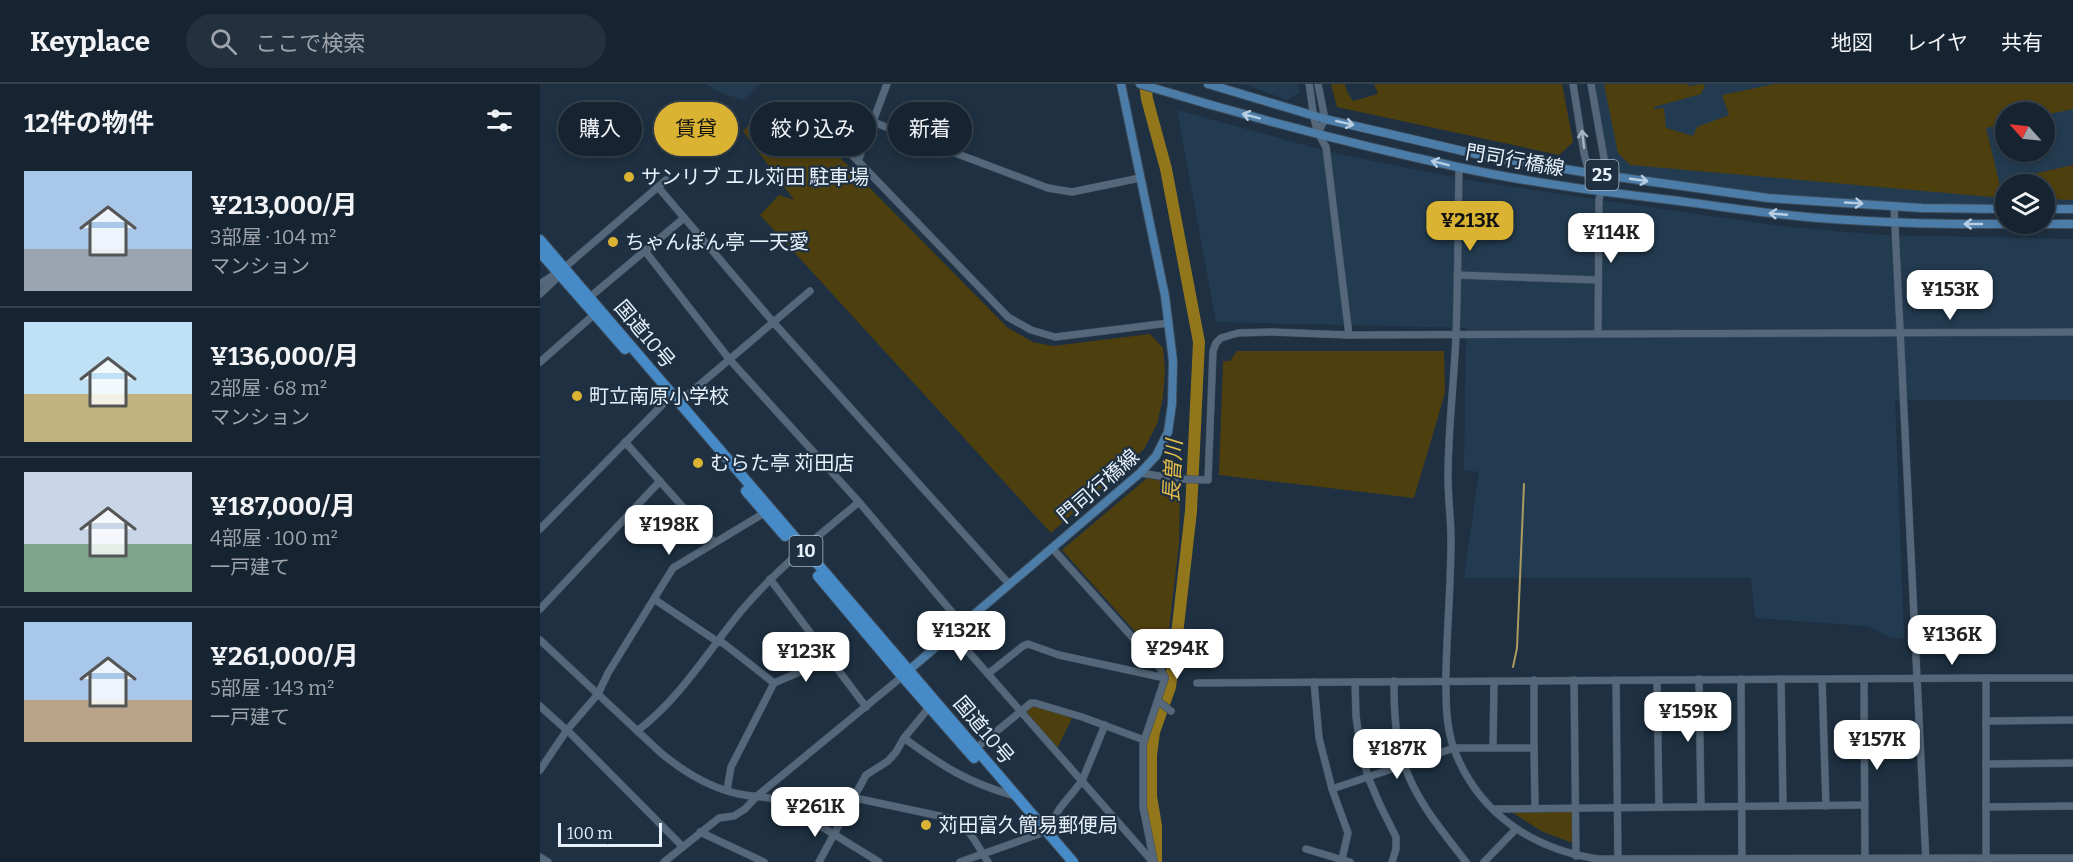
<!DOCTYPE html>
<html lang="ja">
<meta charset="utf-8">
<style>
body{margin:0;font-family:Bitter,"Noto Sans JP",serif;background:#23303d;color:#f1f3f6;height:100vh;display:flex;flex-direction:column;font-size:22px;white-space:nowrap}
*{box-sizing:border-box;margin:0}
p{font-size:20px;color:#9ea4ab}
.icon{flex:none;width:33px;height:33px;fill:none;stroke:currentColor;stroke-width:2;stroke-linecap:round;stroke-linejoin:round}
.map{position:relative;flex:1;overflow:hidden}
.drawer{display:flex;flex-direction:column;background:#162431;width:540px}
.drawer>*{flex:none}
.banner{position:absolute;left:18px;top:18px;width:570px;height:54px;display:flex;gap:12px}
.needle{width:39px;rotate:297deg}
.tools{position:absolute;left:1455px;top:18px;display:grid;gap:12px}
.tools a{display:grid;place-items:center;width:60px;height:60px;border-radius:50%;background:#162431;box-shadow:0 3px 9px #0003,0 0 0 2px #35414d;font-size:30px}
.scale{position:absolute;left:18px;bottom:15px;width:104px;box-sizing:border-box;padding-left:6px;border:3px solid #e6f1fc;border-top:0;font-size:16px;line-height:21px;white-space:nowrap;color:#e6f1fc;-webkit-text-stroke:4px #1e3041;paint-order:stroke}
.price{position:absolute;translate:-50% -51px;padding:0 14px;border-radius:12px;background:#fff;color:#222;font-size:20px;line-height:39px;filter:drop-shadow(0 2px 3px #0008)}
.price::after{content:'';position:absolute;left:50%;top:36px;width:18px;height:14px;margin-left:-9px;background:inherit;clip-path:polygon(0 0,100% 0,50% 100%)}
.price.selected{background:#dab333;color:#111}
ul{padding:0;list-style:none}
li{display:flex;align-items:center;gap:18px;height:150px;padding:0 24px}
li+li{border-top:2px solid #35414d}
li span{display:grid;place-items:center;flex:none;width:168px;height:120px;border-radius:0px;color:#555}
li>.icon{margin-inline-start:auto}
span .icon{width:72px;height:72px;fill:#fffc;stroke-width:1}
li b{font-size:26px}
h2{display:flex;justify-content:space-between;align-items:center;height:72px;padding:0 24px;font-size:26px}
.chip{padding:0 21px;border-radius:27px;background:#162431;box-shadow:0 3px 9px #0003,0 0 0 2px #35414d;font-size:21px;line-height:54px}
.chip.selected{background:#dab333;color:#111}
header{display:flex;align-items:center;gap:36px;box-sizing:border-box;height:84px;padding:0 30px;background:#162431;border-bottom:2px solid #35414d}
header strong{font-size:28px}
nav{display:flex;gap:33px;margin-inline-start:auto;font-size:21px}
.search{width:420px;height:54px;background:#23303d;display:flex;align-items:center;gap:15px;box-sizing:border-box;padding:0 21px;border-radius:33px;color:#9ea4ab;font-size:22px}
main{display:flex;flex:1;min-height:0}
.map>svg:first-child{display:block}
.built{fill:#233b50;fill-rule:evenodd}
.green{fill:#4e3f0f}
.lines{fill:none;stroke-linecap:round;stroke-linejoin:round}
.stream{stroke:#aa9b5f;stroke-width:2}
.river{stroke:#91761c;stroke-width:12}
.minor-casing{stroke:#3d4c5a;stroke-width:8}
.major-casing{stroke:#3d4c5a;stroke-width:10}
.highway-casing{stroke:#3d4c5a;stroke-width:12}
.minor{stroke:#55687b;stroke-width:7}
.major{stroke:#4c7da9;stroke-width:8}
.highway{stroke:#468bc8;stroke-width:10}
.oneway{stroke:#b8cee3}
.oneway2{stroke:#a5b3c2}
.poi-dot{fill:#dab333;stroke:#1e3041;stroke-width:2}
.labels{text-anchor:middle;dominant-baseline:central;stroke-width:4.5;stroke-linejoin:round;paint-order:stroke}
.shield{fill:#1e3041;stroke:#aab7c4;stroke-width:1.5}
.shield-label{font-size:18px;font-weight:bold;fill:#e6f1fc}
.street-label{font-size:20px;fill:#e6f1fc;stroke:#1e3041}
.poi-label{font-size:20px;fill:#e6f1fc;stroke:#1e3041;text-anchor:start}
.water-label{font-size:21px;font-style:italic;fill:#e3bd49;stroke:#1e3041}
</style>
<header>
<strong>Keyplace</strong>
<div class="search"><svg class="icon" aria-label="search" viewBox="0 0 24 24"><circle cx="10" cy="10" r="6"/><path d="M15 15l6 6"/></svg>ここで検索</div>
<nav><a>地図</a><a>レイヤ</a><a>共有</a></nav>
</header>
<main>
<section class="drawer">
<h2>12件の物件<svg class="icon" aria-label="filters" viewBox="0 0 24 24"><path d="M4 7h16M4 17h16"/><circle cx="9" cy="7" r="2"/><circle cx="15" cy="17" r="2"/></svg></h2>
<ul>
<li><span style="background:linear-gradient(#a9c7e8 65%,#9aa5b1 0)"><svg class="icon" aria-label="home" viewBox="0 0 24 24"><path d="M3 11l9-7 9 7M6 9v11h12V9"/></svg></span><div><b>¥213,000/月</b><p>3部屋 · 104 m²</p><p>マンション</p></div></li>
<li><span style="background:linear-gradient(#bfe0f5 60%,#c2b280 0)"><svg class="icon" aria-label="home" viewBox="0 0 24 24"><path d="M3 11l9-7 9 7M6 9v11h12V9"/></svg></span><div><b>¥136,000/月</b><p>2部屋 · 68 m²</p><p>マンション</p></div></li>
<li><span style="background:linear-gradient(#c9d6e8 60%,#7fa58c 0)"><svg class="icon" aria-label="home" viewBox="0 0 24 24"><path d="M3 11l9-7 9 7M6 9v11h12V9"/></svg></span><div><b>¥187,000/月</b><p>4部屋 · 100 m²</p><p>一戸建て</p></div></li>
<li><span style="background:linear-gradient(#a9c7e8 65%,#b9a48a 0)"><svg class="icon" aria-label="home" viewBox="0 0 24 24"><path d="M3 11l9-7 9 7M6 9v11h12V9"/></svg></span><div><b>¥261,000/月</b><p>5部屋 · 143 m²</p><p>一戸建て</p></div></li>
</ul>
</section>
<div class="map">
<svg width="1533" height="778" viewBox="0 0 1533 778">
<rect width="100%" height="100%" fill="#1e3041"/>
<g class="built">
<polygon points="167,0 219,0 203,16 179,8"/>
<polygon points="704,0 758,0 760,8 747,16"/>
<path d="M1051 0H1533V125H1505L1504 100H1466L1465 124 1228 114 1067 91ZM1466 28H1504V68H1466Z"/>
<polygon points="637,26 798,70 934,97 1142,128 1249,143 1342,151 1533,155 1533,316 1355,316 1364,554 1351,554 1328,542 1215,534 1211,494 924,494 939,388 924,386 926,244 676,238"/>
</g>
<g class="green">
<polygon points="791,0 805,0 807,8 813,17 838,10 834,0 1022,0 1033,58 1019,71 797,23"/>
<polygon points="1064,0 1147,0 1148,2 1163,0 1165,2 1161,10 1114,23 1114,25 1124,24 1126,44 1153,52 1157,43 1189,31 1182,11 1235,0 1533,0 1533,25 1505,31 1504,28 1466,28 1465,40 1446,44 1463,114 1090,81 1078,69"/>
<polygon points="233,18 247,20 468,244 493,258 513,262 610,250 623,264 625,286 623,313 617,340 604,365 511,449 220,131 239,111 254,116 203,47"/>
<polygon points="1533,81 1533,116 1505,115 1504,100 1468,100 1467,96"/>
<polygon points="697,267 904,267 905,309 874,414 679,391 683,277 690,277"/>
<polygon points="607,394 640,401 639,458 625,581 522,466"/>
<polygon points="491,619 534,630 515,669 481,628"/>
<polygon points="1035,721 1033,759 1003,748 970,727"/>
</g>
<g class="lines">
<polyline class="stream" points="973,583 977,564 984,400"/>
<polyline class="river" points="605,0 607,15 626,85 659,258 651,427 638,542 630,603 614,648 611,671 611,712 616,742 616,778"/>
<defs>
<g id="minor">
<polyline points="347,0 318,77 468,233 491,246 515,253 629,239"/>
<path d="M769 0C774 26 771 40 786 63L809 251"/>
<polyline points="1033,0 1044,69 1049,89 1061,106"/>
<polyline points="1051,0 1067,91 1059,115 1058,250"/>
<polyline points="333,38 508,104 532,108 600,94"/>
<polyline points="778,49 785,35 778,0"/>
<polyline points="293,54 318,77"/>
<path d="M919 84C918 140 918 196 916 252 914 299 908 346 908 393 908 414 911 435 911 456 911 500 907 544 906 588 906 613 905 640 914 665 938 729 992 765 1058 775L1533 774"/>
<polyline points="118,103 234,239 469,500"/>
<polyline points="1354,122 1386,778"/>
<polyline points="105,167 190,276 319,418 422,540"/>
<polyline points="917,191 1058,196"/>
<polyline points="0,200 24,184 126,96"/>
<polyline points="0,210 22,189"/>
<polyline points="50,213 144,134"/>
<polyline points="0,278 57,228"/>
<polyline points="85,358 174,458"/>
<polyline points="600,389 639,395 668,396 673,267 676,259 681,254 698,249 731,248 809,251 1533,248"/>
<polyline points="0,445 132,311 144,314 270,207"/>
<polyline points="512,464 620,584 625,594 603,660 603,723 614,778"/>
<polyline points="230,495 326,623"/>
<polyline points="114,515 178,558 183,559 234,599"/>
<polyline points="0,525 120,397"/>
<polyline points="412,549 612,777"/>
<path d="M0 556 121 669C144 688 170 704 199 710 213 713 227 712 240 717L339 778"/>
<polyline points="448,590 483,562 488,560 519,571 625,594"/>
<polyline points="1159,595 1161,722"/>
<polyline points="1201,595 1202,778"/>
<polyline points="1241,595 1243,722"/>
<polyline points="1282,595 1286,722"/>
<polyline points="1324,595 1325,778"/>
<polyline points="994,596 994,664"/>
<polyline points="1034,596 1036,772"/>
<polyline points="1076,596 1078,778"/>
<polyline points="1117,596 1119,723"/>
<path d="M854 597C854 625 855 654 864 680 876 717 903 748 926 778"/>
<polyline points="774,598 779,654 792,705 808,749 802,775"/>
<polyline points="815,598 816,632 820,661 828,693 840,721 856,753 856,765 852,778"/>
<polyline points="657,599 1446,594"/>
<polyline points="618,617 631,627"/>
<polyline points="0,622 31,650 143,763"/>
<polyline points="1446,637 1533,636"/>
<path d="M97 647C140 615 168 567 202 526 237 485 278 452 319 418"/>
<path d="M364 654C402 682 428 699 475 712"/>
<polyline points="953,663 954,597"/>
<polyline points="435,665 491,619 495,619 542,633 604,656"/>
<polyline points="1446,680 1533,679"/>
<polyline points="0,686 27,646 58,610 68,589 133,484 226,428"/>
<polyline points="792,705 914,664 994,664 995,723"/>
<polyline points="187,706 191,683 234,599 289,575"/>
<path d="M315 714 414 735C430 744 438 763 448 778"/>
<polyline points="1446,723 1533,722"/>
<polyline points="953,725 1325,721"/>
<polyline points="160,748 224,778"/>
<polyline points="766,765 810,778"/>
<polyline points="0,773 8,778"/>
<polyline points="1446,777 1446,594 1533,594"/>
<polyline points="124,778 179,734 194,732 205,725 217,712 364,591"/>
<polyline points="279,778 326,691 348,677 356,668 364,654 392,620"/>
<polyline points="420,778 499,750 509,743 520,724 542,697 565,641"/>
<polyline points="944,778 976,745"/>
</g>
<g id="major">
<path d="M600 0C705 32 811 60 918 83 990 99 1065 108 1139 117 1196 125 1252 133 1309 136 1384 141 1459 140 1533 140"/>
<polyline points="668,0 785,35 940,71 1049,89 1228,114 1382,124 1466,125"/>
<polyline points="1504,125 1533,125"/>
<polyline points="369,586 600,389 616,372 628,348 632,320 633,277 625,212 581,0"/>
</g>
<g id="highway">
<polyline points="0,156 533,778"/>
<polyline points="0,168 85,265"/>
<polyline points="206,407 245,452"/>
<polyline points="278,492 362,592 434,674"/>
</g>
</defs>
<use href="#minor" class="minor-casing"/>
<use href="#major" class="major-casing"/>
<use href="#highway" class="highway-casing"/>
<use href="#minor" class="minor"/>
<use href="#major" class="major"/>
<use href="#highway" class="highway"/>
</g>
<defs><path id="oneway-shaft" d="M-6 0H5M1.5-3L5.5 0L1.5 3" fill="none" stroke-width="1.6" stroke-linecap="round" stroke-linejoin="round" transform="scale(1.5)"/></defs>
<g class="oneway">
<use href="#oneway-shaft" transform="translate(711 32) rotate(-165)"/>
<use href="#oneway-shaft" transform="translate(805 39) rotate(13)"/>
<use href="#oneway-shaft" transform="translate(900 79) rotate(-166)"/>
<use href="#oneway-shaft" transform="translate(1099 96) rotate(8)"/>
<use href="#oneway-shaft" transform="translate(1314 119) rotate(3)"/>
<use href="#oneway-shaft" transform="translate(1238 130) rotate(-175)"/>
<use href="#oneway-shaft" transform="translate(1433 140) rotate(-180)"/>
</g>
<use class="oneway2" href="#oneway-shaft" transform="translate(1043 55) rotate(-97)"/>
<g class="poi-dot">
<circle cx="89" cy="93" r="6"/>
<circle cx="73" cy="158" r="6"/>
<circle cx="37" cy="312" r="6"/>
<circle cx="158" cy="379" r="6"/>
<circle cx="386" cy="741" r="6"/>
</g>
<g class="labels">
<g class="shield">
<rect x="1045.5" y="76" width="33" height="30" rx="4.5"/>
<rect x="249.5" y="452" width="33" height="30" rx="4.5"/>
</g>
<g class="shield-label">
<text x="1062" y="91">25</text>
<text x="266" y="467">10</text>
</g>
<g class="street-label">
<text transform="translate(975 76) rotate(10)">門司行橋線</text>
<text transform="translate(105 250) rotate(50)">国道10号</text>
<text transform="translate(558 402) rotate(-41)">門司行橋線</text>
<text transform="translate(444 646) rotate(50)">国道10号</text>
</g>
<g class="poi-label">
<text x="101" y="93">サンリブ エル苅田 駐車場</text>
<text x="85" y="158">ちゃんぽん亭 一天愛</text>
<text x="49" y="312">町立南原小学校</text>
<text x="170" y="379">むらた亭 苅田店</text>
<text x="398" y="741">苅田富久簡易郵便局</text>
</g>
<g class="water-label">
<text transform="translate(633 387) rotate(-87)">長曽川</text>
</g>
</g>
</svg>
<div class="tools">
<a><svg class="needle" viewBox="-14 -14 28 28"><path d="M0-13l5 13h-10z" fill="#e53935"/><path d="M0 13l5-13h-10z" fill="#9ea4ab"/></svg></a>
<a><svg class="icon" aria-label="layers" viewBox="0 0 24 24"><path d="M12 4l9 5-9 5-9-5zM3 14l9 5 9-5"/></svg></a>
</div>
<div class="scale">100 m</div>
<b class="price selected" style="left:930px;top:168px">¥213K</b>
<b class="price" style="left:1071px;top:180px">¥114K</b>
<b class="price" style="left:1410px;top:237px">¥153K</b>
<b class="price" style="left:129px;top:472px">¥198K</b>
<b class="price" style="left:421px;top:578px">¥132K</b>
<b class="price" style="left:1412px;top:582px">¥136K</b>
<b class="price" style="left:637px;top:596px">¥294K</b>
<b class="price" style="left:266px;top:599px">¥123K</b>
<b class="price" style="left:1148px;top:659px">¥159K</b>
<b class="price" style="left:1337px;top:687px">¥157K</b>
<b class="price" style="left:857px;top:696px">¥187K</b>
<b class="price" style="left:275px;top:754px">¥261K</b>
<div class="banner">
<a class="chip">購入</a>
<a class="chip selected">賃貸</a>
<a class="chip">絞り込み</a>
<a class="chip">新着</a>
</div>
</div>
</main>
